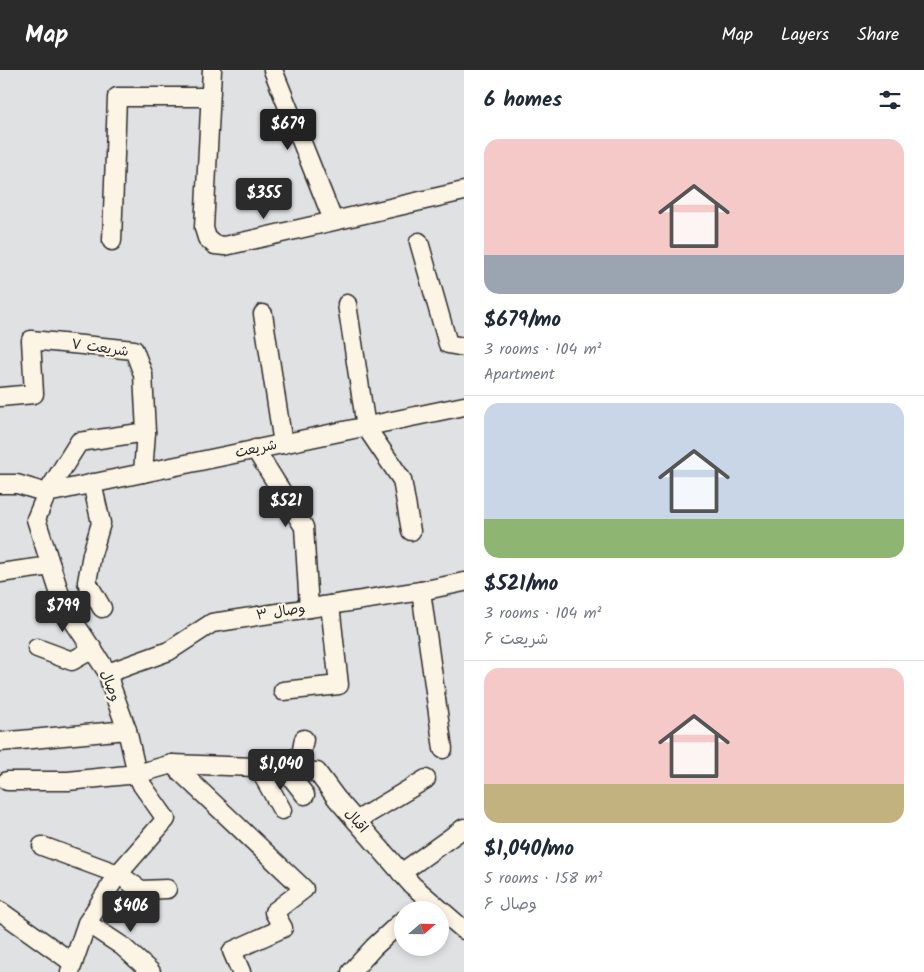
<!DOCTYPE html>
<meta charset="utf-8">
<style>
body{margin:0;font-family:Kalam,"Playpen Sans Arabic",sans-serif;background:#f2f2f3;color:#1f2937;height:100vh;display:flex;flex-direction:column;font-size:19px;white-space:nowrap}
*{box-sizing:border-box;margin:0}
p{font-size:16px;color:#747a83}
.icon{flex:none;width:28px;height:28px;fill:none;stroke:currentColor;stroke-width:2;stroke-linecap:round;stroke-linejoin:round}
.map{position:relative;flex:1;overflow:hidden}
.side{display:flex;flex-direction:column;background:#fff;width:460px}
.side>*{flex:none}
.needle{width:32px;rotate:70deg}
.fabs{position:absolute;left:394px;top:831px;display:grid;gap:10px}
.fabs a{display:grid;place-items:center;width:55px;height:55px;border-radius:50%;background:#fff;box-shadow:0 2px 8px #0003;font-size:25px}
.price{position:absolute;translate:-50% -42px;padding:0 11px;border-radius:5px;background:#2b2b2b;color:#fff;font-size:16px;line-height:32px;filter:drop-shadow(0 1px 2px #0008)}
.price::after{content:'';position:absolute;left:50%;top:30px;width:15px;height:11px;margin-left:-8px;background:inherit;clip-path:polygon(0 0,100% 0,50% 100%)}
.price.current{background:#222;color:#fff}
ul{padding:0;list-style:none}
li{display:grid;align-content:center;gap:10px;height:265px;padding:0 20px}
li+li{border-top:1px solid #e0e1e3}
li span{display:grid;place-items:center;height:155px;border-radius:15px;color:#555}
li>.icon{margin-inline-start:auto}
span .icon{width:90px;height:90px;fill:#fffc;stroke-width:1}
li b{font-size:21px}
h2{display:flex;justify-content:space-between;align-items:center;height:60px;padding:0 20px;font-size:21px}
header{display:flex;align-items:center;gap:30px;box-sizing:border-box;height:70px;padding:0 25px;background:#2b2b2b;color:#fff}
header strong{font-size:24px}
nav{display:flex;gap:28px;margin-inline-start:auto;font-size:18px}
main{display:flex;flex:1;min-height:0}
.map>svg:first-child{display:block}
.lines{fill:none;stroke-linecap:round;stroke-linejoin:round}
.minor-casing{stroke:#2b2b2b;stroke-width:21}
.minor{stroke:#fcf5e5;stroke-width:18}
.labels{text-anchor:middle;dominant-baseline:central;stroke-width:4;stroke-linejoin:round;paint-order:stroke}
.street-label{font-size:14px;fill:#2b2b2b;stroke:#fcf5e5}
</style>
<header>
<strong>Map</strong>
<nav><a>Map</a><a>Layers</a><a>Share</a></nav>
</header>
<main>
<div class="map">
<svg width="464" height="902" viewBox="0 0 464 902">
<rect width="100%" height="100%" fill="#dfe1e3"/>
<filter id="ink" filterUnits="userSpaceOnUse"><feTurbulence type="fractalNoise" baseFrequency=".02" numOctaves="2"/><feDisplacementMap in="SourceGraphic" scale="10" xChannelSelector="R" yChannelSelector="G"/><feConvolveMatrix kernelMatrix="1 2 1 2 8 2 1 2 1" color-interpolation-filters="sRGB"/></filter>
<g filter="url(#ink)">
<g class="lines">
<defs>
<g id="minor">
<polyline points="212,0 204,158 207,168 215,175 225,176 464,121"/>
<polyline points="273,0 333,150"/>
<polyline points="112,171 117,27 210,27"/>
<polyline points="419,172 448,274 464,277"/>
<polyline points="347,234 366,357 402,410 411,461"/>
<polyline points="263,244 283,374"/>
<polyline points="0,327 34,324 31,270 134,280 143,304 146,362 143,403"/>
<polyline points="255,379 304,457 309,538"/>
<polyline points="92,413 101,453 92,484 87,512 102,538"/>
<polyline points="0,414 17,414 47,423 464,336"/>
<polyline points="0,503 51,496"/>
<polyline points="421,521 443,679"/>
<polyline points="37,578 72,591 93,579"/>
<polyline points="108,603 169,581 212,553 421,521 464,512"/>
<polyline points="283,621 339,615 330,535"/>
<polyline points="0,672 127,660"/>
<polyline points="172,694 304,819 274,842 283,858 232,881 241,902"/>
<polyline points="258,697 282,740"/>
<polyline points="284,698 305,725"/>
<polyline points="298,701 304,669"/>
<polyline points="7,711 68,711 137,704 172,694 284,698 298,701 317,702 337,729 412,815 464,860"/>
<polyline points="356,751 426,709"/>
<polyline points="42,776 118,804 141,820 167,819"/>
<polyline points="401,803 464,758"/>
<polyline points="0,841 73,893"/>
<polyline points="87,853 122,876 151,902"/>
<polyline points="70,902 87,853 118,804 166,749 142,715 137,704 127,660 111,616 108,603 64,537 36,449 47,423 79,372 146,362"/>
<polyline points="351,902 374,877 402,851"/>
</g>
</defs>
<use href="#minor" class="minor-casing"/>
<use href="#minor" class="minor"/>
</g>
</g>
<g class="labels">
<g class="street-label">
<text transform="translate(100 278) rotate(8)">شریعت ۷</text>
<text transform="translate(256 379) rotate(-12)">شریعت</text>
<text transform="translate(281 542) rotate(-9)">وصال ۳</text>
<text transform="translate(110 616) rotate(69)">وصال</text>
<text transform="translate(356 751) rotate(49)">اقبال</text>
</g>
</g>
</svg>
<div class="fabs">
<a><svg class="needle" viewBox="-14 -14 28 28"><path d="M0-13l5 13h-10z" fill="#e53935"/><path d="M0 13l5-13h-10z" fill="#747a83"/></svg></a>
</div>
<b class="price current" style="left:288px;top:81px">$679</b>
<b class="price" style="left:264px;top:150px">$355</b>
<b class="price" style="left:286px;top:458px">$521</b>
<b class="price" style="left:63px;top:563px">$799</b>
<b class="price" style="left:281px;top:721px">$1,040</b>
<b class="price" style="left:131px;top:863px">$406</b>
</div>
<section class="side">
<h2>6 homes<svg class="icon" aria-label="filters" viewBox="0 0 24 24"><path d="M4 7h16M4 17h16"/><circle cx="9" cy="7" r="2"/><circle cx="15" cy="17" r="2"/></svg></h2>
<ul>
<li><span style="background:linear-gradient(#f6c9c9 75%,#9aa5b1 0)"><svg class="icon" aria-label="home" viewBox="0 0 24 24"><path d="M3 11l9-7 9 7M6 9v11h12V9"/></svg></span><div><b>$679/mo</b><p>3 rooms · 104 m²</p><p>Apartment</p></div></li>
<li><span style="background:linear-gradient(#c9d6e8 75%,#8fb573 0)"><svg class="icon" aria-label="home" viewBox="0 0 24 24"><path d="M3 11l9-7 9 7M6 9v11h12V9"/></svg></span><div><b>$521/mo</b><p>3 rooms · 104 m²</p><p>شریعت ۶</p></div></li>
<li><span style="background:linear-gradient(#f6c9c9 75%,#c2b280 0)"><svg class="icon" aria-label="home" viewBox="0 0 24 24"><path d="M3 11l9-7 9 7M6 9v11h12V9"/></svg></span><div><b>$1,040/mo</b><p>5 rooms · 158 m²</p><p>وصال ۶</p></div></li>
</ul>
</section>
</main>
